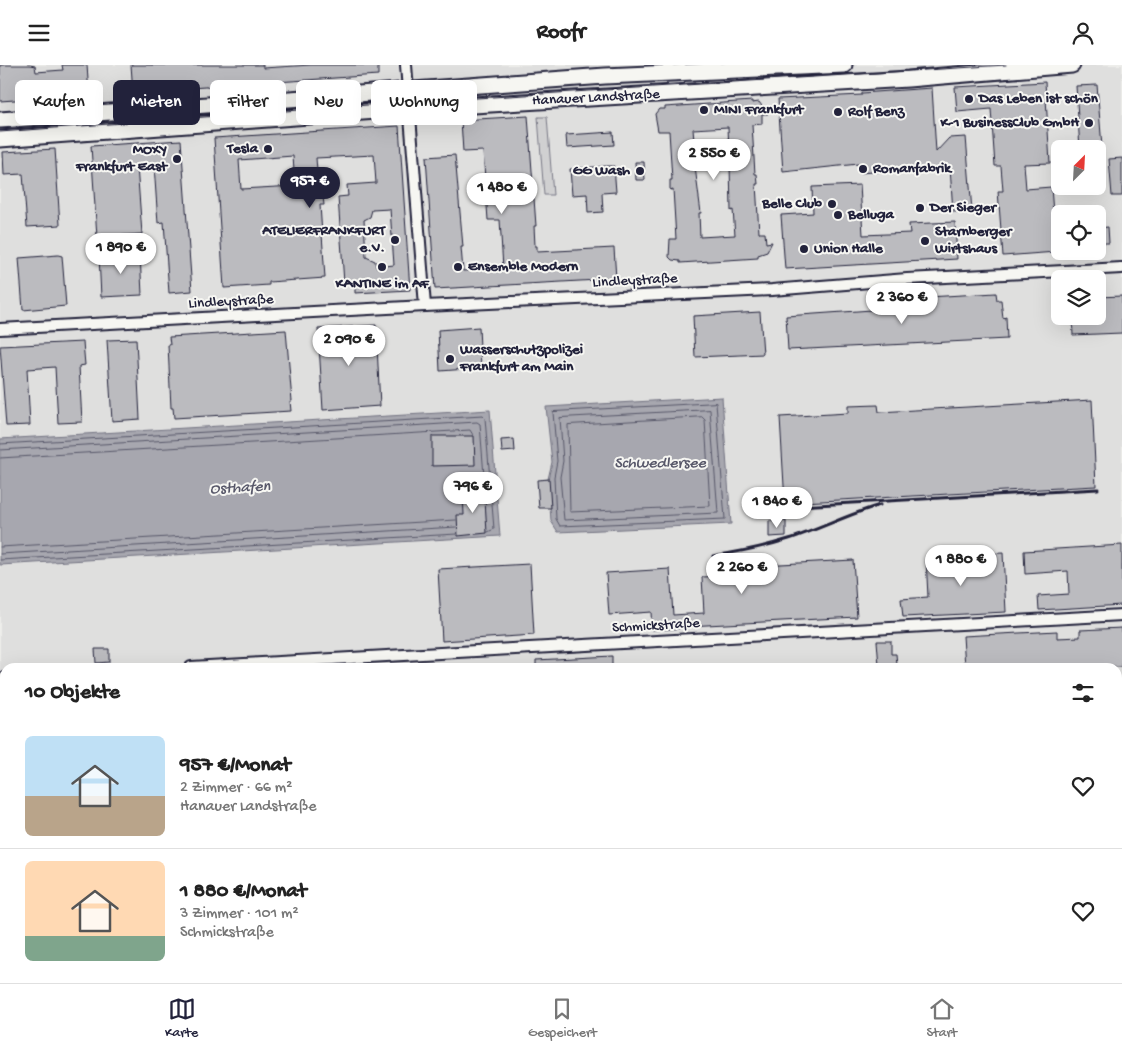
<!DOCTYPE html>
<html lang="de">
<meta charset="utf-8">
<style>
body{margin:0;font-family:"Gochi Hand",sans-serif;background:#f6f6f6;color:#222;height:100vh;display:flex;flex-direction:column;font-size:19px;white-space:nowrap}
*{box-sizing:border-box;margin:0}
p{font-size:16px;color:#767676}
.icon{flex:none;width:28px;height:28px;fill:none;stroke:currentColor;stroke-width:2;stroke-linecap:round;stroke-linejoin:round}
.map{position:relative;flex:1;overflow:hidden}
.panel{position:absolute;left:0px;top:598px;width:1122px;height:321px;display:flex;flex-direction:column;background:#fff;border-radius:15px 15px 0 0;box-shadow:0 5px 20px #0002}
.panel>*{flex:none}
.guide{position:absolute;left:15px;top:15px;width:500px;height:45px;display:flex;gap:10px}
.needle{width:32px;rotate:24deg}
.controls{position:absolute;left:1051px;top:75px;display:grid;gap:10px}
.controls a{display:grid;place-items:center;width:55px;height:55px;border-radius:8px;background:#fff;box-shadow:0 5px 20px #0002;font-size:25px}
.price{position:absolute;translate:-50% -42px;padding:0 11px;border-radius:18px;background:#fff;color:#222;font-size:16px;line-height:32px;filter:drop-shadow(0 1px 2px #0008)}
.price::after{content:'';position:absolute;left:50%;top:30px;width:15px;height:11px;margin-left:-8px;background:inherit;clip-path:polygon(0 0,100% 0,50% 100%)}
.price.current{background:#22223b;color:#fff}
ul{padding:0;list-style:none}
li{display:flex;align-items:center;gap:15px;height:125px;padding:0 25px}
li+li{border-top:1px solid #e0e0e0}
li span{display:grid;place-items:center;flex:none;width:140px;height:100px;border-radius:8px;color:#555}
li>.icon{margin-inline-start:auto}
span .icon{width:60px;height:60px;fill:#fffc;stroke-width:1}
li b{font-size:21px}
h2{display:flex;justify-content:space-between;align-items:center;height:60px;padding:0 25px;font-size:21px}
.chip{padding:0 18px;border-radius:8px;background:#fff;box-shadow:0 5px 20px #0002;font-size:18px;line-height:45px}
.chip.current{background:#22223b;color:#fff}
header{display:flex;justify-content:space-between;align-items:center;height:65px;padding:0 25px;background:#fff;font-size:22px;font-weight:800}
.menu{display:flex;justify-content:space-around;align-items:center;height:70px;border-top:1px solid #e0e0e0;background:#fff;font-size:14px;color:#767676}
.menu a{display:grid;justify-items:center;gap:2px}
.menu .current{color:#22223b}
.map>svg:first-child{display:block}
.built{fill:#dfdfde;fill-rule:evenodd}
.green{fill:#d0d0d1;stroke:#797986}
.water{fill:#a7a7af;stroke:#727281}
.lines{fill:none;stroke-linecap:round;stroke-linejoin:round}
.shore{stroke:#575769;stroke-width:1}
.building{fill:#bbbbbf;stroke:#22223b;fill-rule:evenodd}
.minor-casing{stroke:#22223b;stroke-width:14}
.primary-casing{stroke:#22223b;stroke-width:19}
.minor{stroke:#f6f6f2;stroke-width:10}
.primary{stroke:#f6f6f2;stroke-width:15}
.tram{stroke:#22223b;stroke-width:1}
.rail{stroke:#22223b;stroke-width:3}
.poi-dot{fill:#22223b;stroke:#f6f6f2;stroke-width:2}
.labels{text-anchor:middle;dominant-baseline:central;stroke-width:4;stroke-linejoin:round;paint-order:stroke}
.street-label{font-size:15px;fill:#22223b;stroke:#f6f6f2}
.poi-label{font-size:15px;font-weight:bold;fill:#22223b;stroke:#f6f6f2;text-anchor:start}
.water-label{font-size:16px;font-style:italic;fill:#575769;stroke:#f6f6f2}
</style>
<header><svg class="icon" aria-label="menu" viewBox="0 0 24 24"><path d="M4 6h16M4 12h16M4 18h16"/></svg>Roofr<svg class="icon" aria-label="person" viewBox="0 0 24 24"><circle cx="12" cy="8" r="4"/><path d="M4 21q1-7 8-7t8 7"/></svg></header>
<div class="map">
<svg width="1122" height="918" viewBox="0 0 1122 918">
<rect width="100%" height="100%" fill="#eeeeeb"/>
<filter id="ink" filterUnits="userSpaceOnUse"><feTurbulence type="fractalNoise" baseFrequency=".02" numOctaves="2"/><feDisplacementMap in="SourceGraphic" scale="10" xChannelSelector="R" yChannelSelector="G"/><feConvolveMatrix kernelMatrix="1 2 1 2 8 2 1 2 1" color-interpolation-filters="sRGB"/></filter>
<g filter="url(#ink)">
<path class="built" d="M0 0H1122V918H0ZM1060 84H1098V121H1060ZM1060 149H1098V186H1060ZM1060 214H1098V251H1060ZM5 602H1118V914H5Z"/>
<polygon class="green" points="538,52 547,52 553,130 544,130"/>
<g class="water">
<polygon points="722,332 731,459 558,467 551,456 548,414 552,397 546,342"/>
<polygon points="490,345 500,471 0,500 0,374"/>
<rect x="1118" y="736" width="4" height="80"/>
<rect x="0" y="778" width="5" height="101"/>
</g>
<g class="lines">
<g class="shore">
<polygon points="716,338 725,454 560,461 556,454 554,412 557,396 553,347"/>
<polygon points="710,345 718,448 564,455 560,412 563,396 560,353"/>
<polygon points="702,352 705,355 710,441 570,447 568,360"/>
<polyline points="0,379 483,351 485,353 494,464 488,467"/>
<polyline points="0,385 477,357 480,359 485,424"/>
<polyline points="0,393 470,365 473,370"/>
<polyline points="0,482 456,455"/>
<polyline points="0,489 456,462"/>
<polyline points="0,495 457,469"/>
</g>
</g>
<g class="building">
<polygon points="0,0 30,0 35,1 36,7 63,5 62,0 87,0 89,30 0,36"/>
<polygon points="131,0 263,0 263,3 311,0 378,0 378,10 133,27"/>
<polygon points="1045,17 1050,98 1024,99 1026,124 1051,122 1056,187 1003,191 998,126 1003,126 1001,101 995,101 991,44 957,47 955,22"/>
<polygon points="1097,20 1102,82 1080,84 1076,21"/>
<polygon points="932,23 936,87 949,73 966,72 972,146 953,147 950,102 859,108 858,99 783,107 778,34 862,30 862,28"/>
<path d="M752 36V38L759 37 768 49H762V59L752 60 755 109H757L758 119H756L759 168H765L766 178 772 177 767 187 758 190V193L680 198V196L672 195 669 192 670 174H676L673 124 670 125V115H672L669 66H658L655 49 659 44H665V42ZM728 62 729 86H727L728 100 730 99 731 146 733 145 735 170 700 172 699 148H701L695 102 698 101 697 88H695L693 64Z"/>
<polygon points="528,51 536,161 534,161 535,181 537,181 537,187 614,183 616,214 435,224 426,92 455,90 463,182 461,182 463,206 503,203 500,155 488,155 483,86 463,87 461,55"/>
<path d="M399 61 410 225 355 228V218H344L338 132 348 131 347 120 376 118 374 90 316 93 318 119 319 124 322 123 324 140H320L325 213 269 217V220L224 223 214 73ZM293 91 295 121 241 124 239 95ZM390 144 394 200 376 202 375 196 366 192 364 155 370 152 372 145Z"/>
<polygon points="613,67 614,80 567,83 566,70"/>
<polygon points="181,75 192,226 169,228 164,157 158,158 154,100 137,101 142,169 97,172 91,81"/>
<polygon points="55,84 60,160 27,162 23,109 4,110 3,87"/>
<polygon points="1122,93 1122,131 1112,131 1109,94"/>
<polygon points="635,97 644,97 645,115 636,115"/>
<polygon points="605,101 614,101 616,127 602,128 603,147 588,148 587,129 572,130 570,104"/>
<polygon points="860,120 863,170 910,168 909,159 955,157 957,194 785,204 781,150 813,148 812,122"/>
<polygon points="1108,162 1109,178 1098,178 1098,163"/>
<polygon points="140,188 142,230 101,232 99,191"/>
<polygon points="58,190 62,191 66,241 23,245 19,193"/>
<polygon points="996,228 997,235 1001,235 1003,253 1006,252 1007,274 788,285 786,251 929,241 928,232"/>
<polygon points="1122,231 1122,268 1073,270 1072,251 1098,251 1098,232"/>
<polygon points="760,247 763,289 695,292 693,251"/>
<polygon points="376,260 380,341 323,345 318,264"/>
<polygon points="479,262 481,303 440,306 438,265"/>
<polygon points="286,265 292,336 290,336 291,346 174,353 173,343 171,343 168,280 170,280 169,272"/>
<polygon points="136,274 140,354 112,356 107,275"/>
<polygon points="83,277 85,300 79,301 82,357 58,358 55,302 27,304 30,360 6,361 0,281"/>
<polygon points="1092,335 1096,421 785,438 780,352 848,348 848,341 878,340 879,347"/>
<polygon points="432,371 474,371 475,400 432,401"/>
<polygon points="514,374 515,386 502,387 501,375"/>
<polygon points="549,414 551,443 539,443 537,415"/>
<polygon points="487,425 487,435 485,435 487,468 458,471 457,450 464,450 463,426"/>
<polygon points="769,456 786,456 786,471 769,472"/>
<polygon points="1122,480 1122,540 1039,545 1038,531 1069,529 1068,506 1025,509 1024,486"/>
<polygon points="1003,488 1006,547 903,552 901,534 928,532 926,492"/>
<polygon points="853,495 857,552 688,561 688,563 652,565 651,547 609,550 606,508 670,504 673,550 704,548 702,512 726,511 726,502"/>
<polygon points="530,499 534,570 442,576 438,504"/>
<polygon points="1122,563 1122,602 965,602 963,571 1057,566 1057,573 1080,572 1080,565"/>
<polygon points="877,576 891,576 891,589 896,589 897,600 879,601"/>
<polygon points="95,584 109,584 109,597 96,598"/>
<polygon points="612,591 612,602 536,602 536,595"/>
</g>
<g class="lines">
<defs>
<g id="minor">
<polyline points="406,0 425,241"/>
<polyline points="0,264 425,241 772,225 907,214 1122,203"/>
<polyline points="191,602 1122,550"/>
<polyline points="0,614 5,613"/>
</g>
<g id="primary">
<polyline points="0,55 605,11 844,0"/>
<polyline points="0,74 390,45 908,14 1072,0"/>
</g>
</defs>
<use href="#minor" class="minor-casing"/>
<use href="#primary" class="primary-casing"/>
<use href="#minor" class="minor"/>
<use href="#primary" class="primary"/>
<polyline class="tram" points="0,67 381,39 1006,0"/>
<g class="rail">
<polyline points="799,441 1098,424"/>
<path d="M713 491C739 487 764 482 789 474 820 464 849 449 880 440"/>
</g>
</g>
</g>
<g class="poi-dot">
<circle cx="969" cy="34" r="5"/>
<circle cx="704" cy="45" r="5"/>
<circle cx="838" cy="47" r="5"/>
<circle cx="1089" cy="58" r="5"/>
<circle cx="268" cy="84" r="5"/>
<circle cx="177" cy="94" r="5"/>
<circle cx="863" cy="104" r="5"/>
<circle cx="640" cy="106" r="5"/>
<circle cx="832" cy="139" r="5"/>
<circle cx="920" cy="143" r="5"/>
<circle cx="838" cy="150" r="5"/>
<circle cx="395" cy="175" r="5"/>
<circle cx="925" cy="176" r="5"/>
<circle cx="804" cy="184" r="5"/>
<circle cx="382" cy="202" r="5"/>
<circle cx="458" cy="202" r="5"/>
<circle cx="450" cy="294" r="5"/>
</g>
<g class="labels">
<g class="street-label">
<text transform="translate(596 33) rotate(-3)">Hanauer Landstraße</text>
<text transform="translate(635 216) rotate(-3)">Lindleystraße</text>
<text transform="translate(231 237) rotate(-3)">Lindleystraße</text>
<text transform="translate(656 561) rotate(-3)">Schmickstraße</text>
</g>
<g class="poi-label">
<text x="979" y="34">Das Leben ist schön</text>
<text x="714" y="45">MINI Frankfurt</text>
<text x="848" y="47">Rolf Benz</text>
<text x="1079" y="58" text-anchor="end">K-1 BusinessClub GmbH</text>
<text x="258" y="84" text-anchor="end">Tesla</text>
<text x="167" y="85" text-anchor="end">MOXY<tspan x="167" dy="17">Frankfurt East</tspan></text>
<text x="873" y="104">Romanfabrik</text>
<text x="630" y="106" text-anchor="end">GG Wash</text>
<text x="822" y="139" text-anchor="end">Belle Club</text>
<text x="930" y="143">Der Sieger</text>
<text x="848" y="150">Belluga</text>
<text x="385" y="166" text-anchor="end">ATELIERFRANKFURT<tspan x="385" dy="17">e.V.</tspan></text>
<text x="935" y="167">Starnberger<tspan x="935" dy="17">Wirtshaus</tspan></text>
<text x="814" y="184">Union Halle</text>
<text x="468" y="202">Ensemble Modern</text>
<text x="382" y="219" text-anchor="middle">KANTINE im AF</text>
<text x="460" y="285">Wasserschutzpolizei<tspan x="460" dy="17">Frankfurt am Main</tspan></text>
</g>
<g class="water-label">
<text x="660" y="399">Schwedlersee</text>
<text transform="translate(240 424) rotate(-3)">Osthafen</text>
</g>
</g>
</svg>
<div class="controls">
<a><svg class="needle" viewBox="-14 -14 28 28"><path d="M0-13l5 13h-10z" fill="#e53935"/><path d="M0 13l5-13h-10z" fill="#767676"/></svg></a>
<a><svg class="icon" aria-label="locate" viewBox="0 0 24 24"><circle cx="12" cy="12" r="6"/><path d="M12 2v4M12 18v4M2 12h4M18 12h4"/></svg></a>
<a><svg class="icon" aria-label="layers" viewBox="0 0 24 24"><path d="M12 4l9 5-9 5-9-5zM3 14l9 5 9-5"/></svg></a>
</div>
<b class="price" style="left:714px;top:116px">2 550 €</b>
<b class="price current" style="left:310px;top:144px">957 €</b>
<b class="price" style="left:502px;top:150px">1 480 €</b>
<b class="price" style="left:121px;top:210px">1 890 €</b>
<b class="price" style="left:902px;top:260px">2 360 €</b>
<b class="price" style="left:349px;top:302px">2 090 €</b>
<b class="price" style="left:473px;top:449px">796 €</b>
<b class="price" style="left:777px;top:464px">1 840 €</b>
<b class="price" style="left:961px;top:522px">1 880 €</b>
<b class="price" style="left:742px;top:530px">2 260 €</b>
<div class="guide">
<a class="chip">Kaufen</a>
<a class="chip current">Mieten</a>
<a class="chip">Filter</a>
<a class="chip">Neu</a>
<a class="chip">Wohnung</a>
</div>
<section class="panel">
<h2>10 Objekte<svg class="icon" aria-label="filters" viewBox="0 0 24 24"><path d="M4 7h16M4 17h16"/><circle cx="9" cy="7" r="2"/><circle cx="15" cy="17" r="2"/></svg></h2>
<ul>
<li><span style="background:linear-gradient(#bfe0f5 60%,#b9a48a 0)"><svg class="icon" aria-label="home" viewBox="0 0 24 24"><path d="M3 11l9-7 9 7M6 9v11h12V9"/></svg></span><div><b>957 €/Monat</b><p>2 Zimmer · 66 m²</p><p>Hanauer Landstraße</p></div><svg class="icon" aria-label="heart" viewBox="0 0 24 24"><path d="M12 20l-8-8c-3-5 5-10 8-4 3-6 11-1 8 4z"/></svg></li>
<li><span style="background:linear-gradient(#ffd9b3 75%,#7fa58c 0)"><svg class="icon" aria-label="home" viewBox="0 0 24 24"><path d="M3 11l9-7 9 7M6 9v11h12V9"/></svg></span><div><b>1 880 €/Monat</b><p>3 Zimmer · 101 m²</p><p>Schmickstraße</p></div><svg class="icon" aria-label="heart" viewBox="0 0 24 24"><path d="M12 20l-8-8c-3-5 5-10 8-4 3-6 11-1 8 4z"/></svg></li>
</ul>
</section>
</div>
<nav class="menu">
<a class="current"><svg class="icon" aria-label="map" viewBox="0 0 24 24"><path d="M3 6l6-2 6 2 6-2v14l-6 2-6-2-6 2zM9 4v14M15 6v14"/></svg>Karte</a>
<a><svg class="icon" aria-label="saved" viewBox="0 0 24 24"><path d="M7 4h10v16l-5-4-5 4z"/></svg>Gespeichert</a>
<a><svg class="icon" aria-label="home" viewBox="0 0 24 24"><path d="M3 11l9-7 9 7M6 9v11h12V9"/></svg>Start</a>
</nav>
